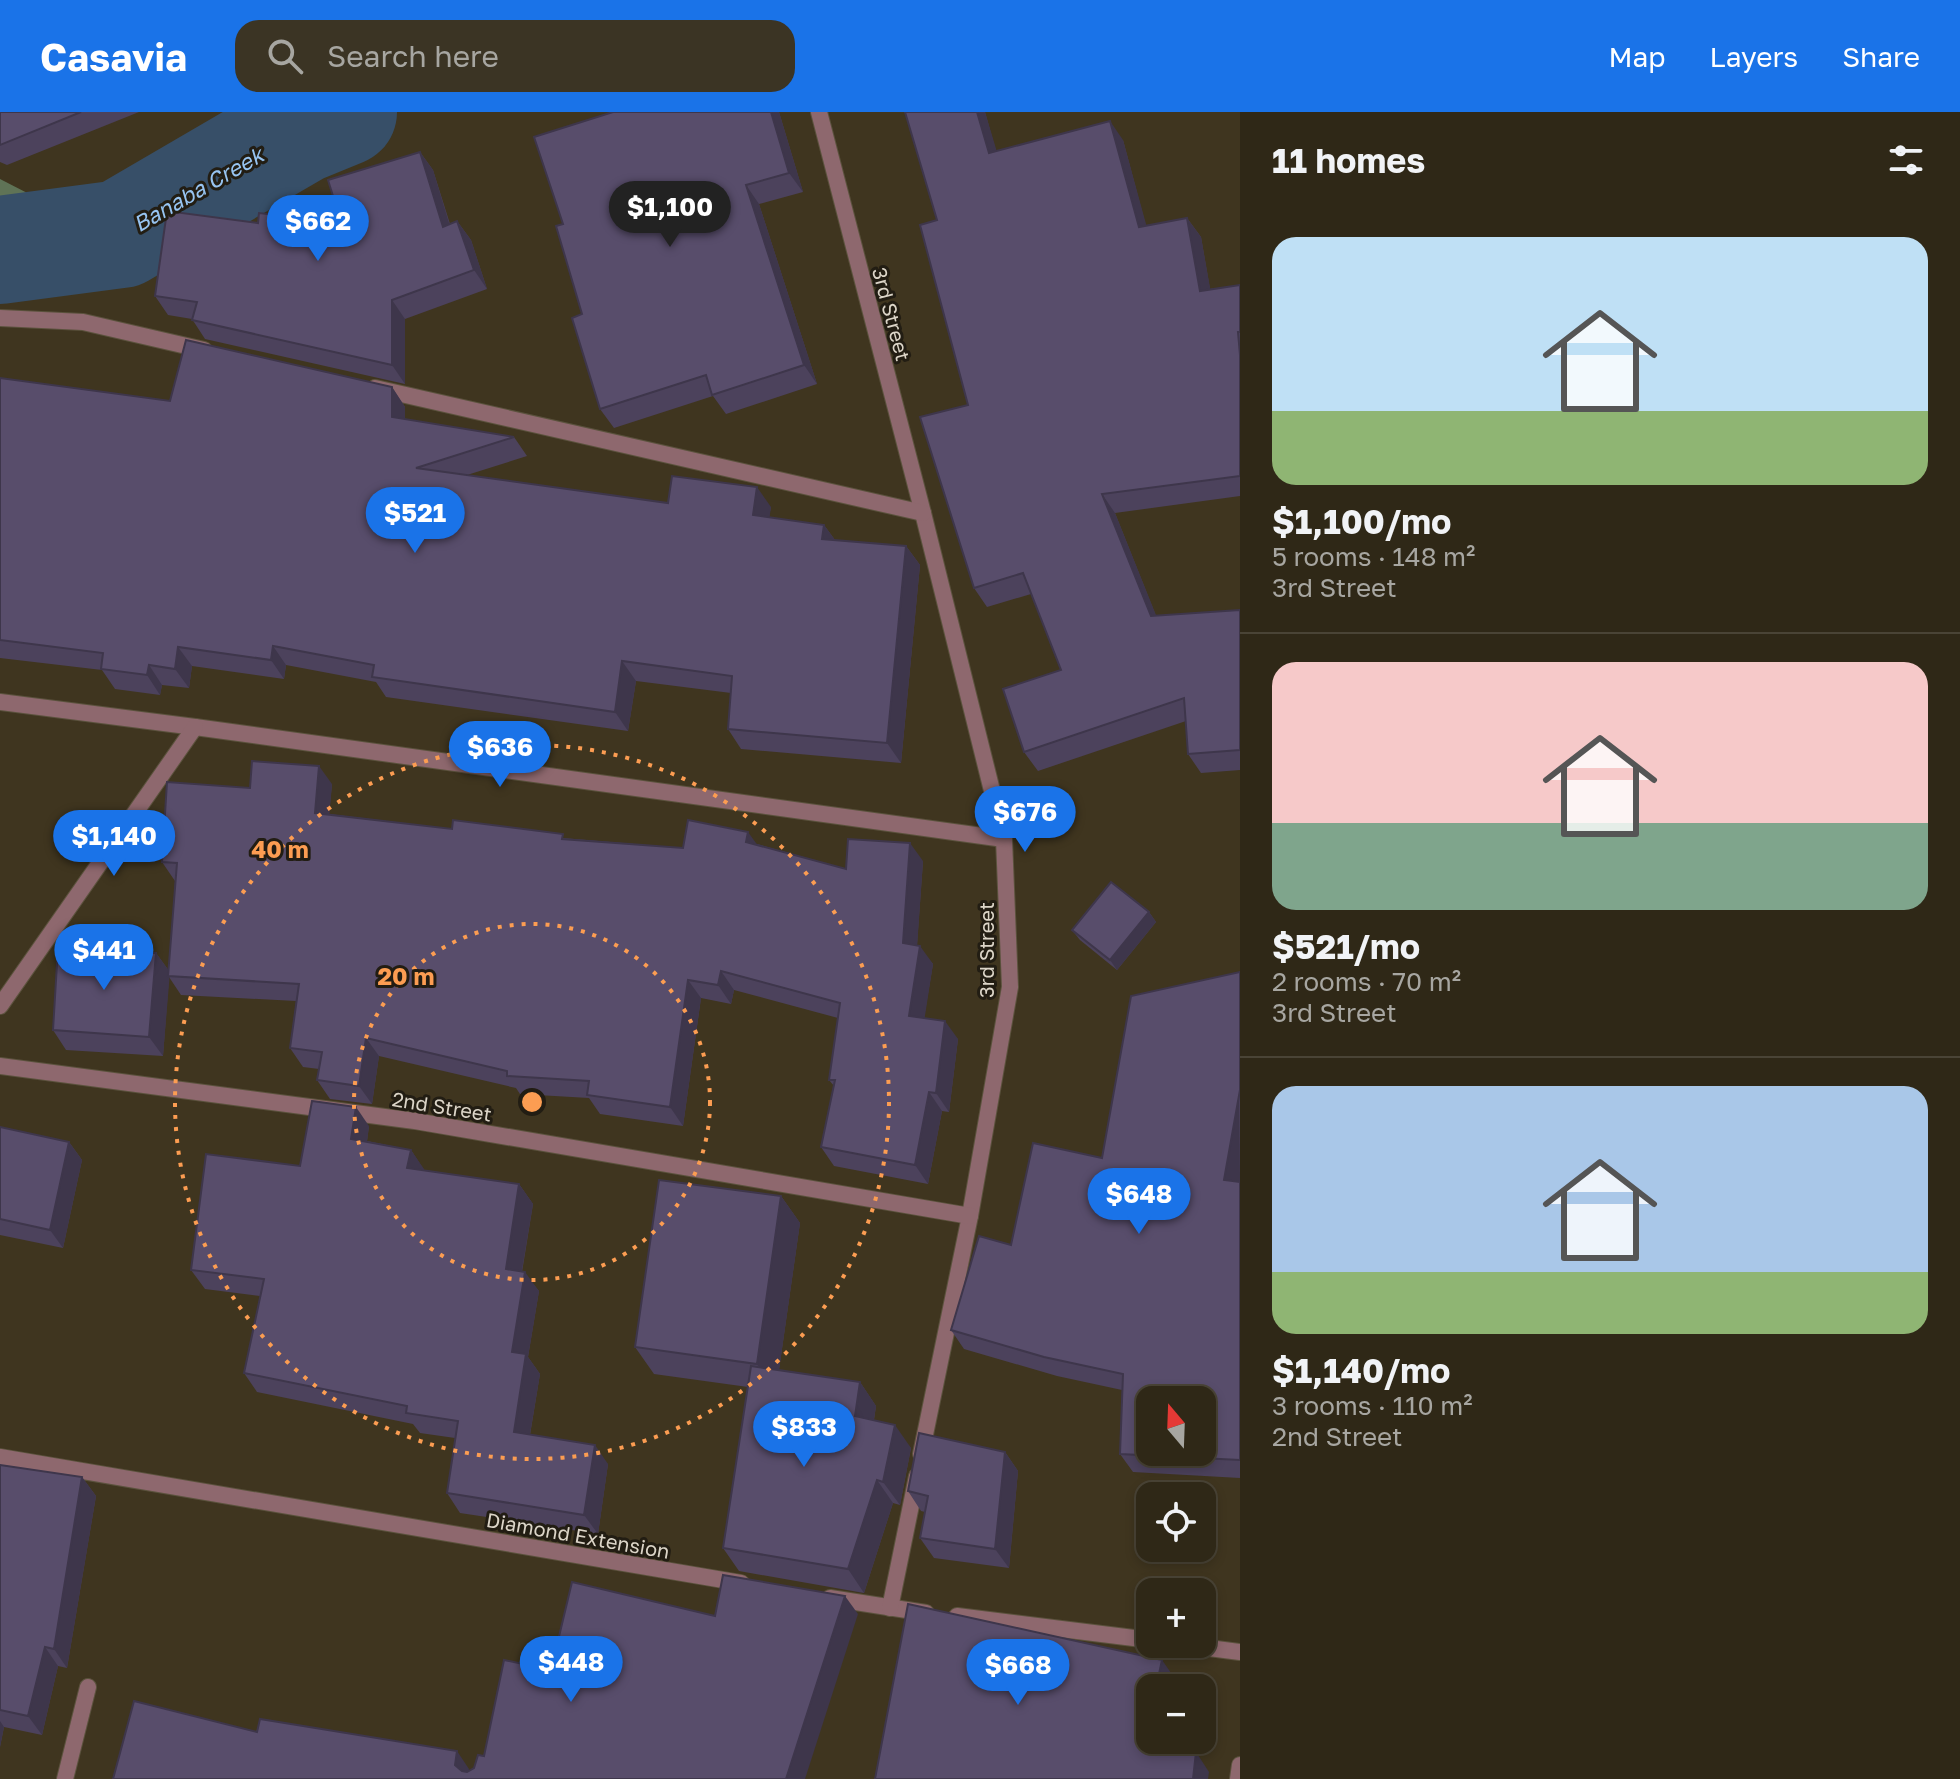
<!DOCTYPE html>
<meta charset="utf-8">
<style>
body{margin:0;font-family:"Golos Text",sans-serif;background:#3b3424;color:#f1f3f6;height:100vh;display:flex;flex-direction:column;font-size:30px;white-space:nowrap}
*{box-sizing:border-box;margin:0}
p{font-size:26px;color:#a7a6a1}
.icon{flex:none;width:44px;height:44px;fill:none;stroke:currentColor;stroke-width:2;stroke-linecap:round;stroke-linejoin:round}
.map{position:relative;flex:1;overflow:hidden}
.panel{display:flex;flex-direction:column;background:#2f2817;width:720px}
.panel>*{flex:none}
.needle{width:52px;rotate:341deg}
.fabs{position:absolute;left:1136px;top:1274px;display:grid;gap:16px}
.fabs a{display:grid;place-items:center;width:80px;height:80px;border-radius:16px;background:#2f2817;box-shadow:0 4px 12px #0003,0 0 0 2px #4a4436;font-size:40px}
.price{position:absolute;translate:-50% -68px;padding:0 18px;border-radius:28px;background:#1a73e8;color:#fff;font-size:26px;line-height:52px;filter:drop-shadow(0 2px 4px #0008)}
.price::after{content:'';position:absolute;left:50%;top:48px;width:24px;height:18px;margin-left:-12px;background:inherit;clip-path:polygon(0 0,100% 0,50% 100%)}
.price.active{background:#222;color:#fff}
ul{padding:0;list-style:none}
li{display:grid;align-content:center;gap:16px;height:424px;padding:0 32px}
li+li{border-top:2px solid #4a4436}
li span{display:grid;place-items:center;height:248px;border-radius:24px;color:#555}
li>.icon{margin-inline-start:auto}
span .icon{width:144px;height:144px;fill:#fffc;stroke-width:1}
li b{font-size:34px}
h2{display:flex;justify-content:space-between;align-items:center;height:96px;padding:0 32px;font-size:34px}
header{display:flex;align-items:center;gap:48px;box-sizing:border-box;height:112px;padding:0 40px;background:#1a73e8;color:#fff}
header strong{font-size:38px}
nav{display:flex;gap:44px;margin-inline-start:auto;font-size:28px}
.search{width:560px;height:72px;background:#3b3424;display:flex;align-items:center;gap:20px;box-sizing:border-box;padding:0 28px;border-radius:24px;color:#a7a6a1;font-size:30px}
main{display:flex;flex:1;min-height:0}
.map>svg:first-child{display:block}
.forest{fill:#5f7356}
.lines{fill:none;stroke-linecap:round;stroke-linejoin:round}
.river{stroke:#374f68;stroke-width:108}
.street-casing{stroke:#5b523d;stroke-width:18}
.street{stroke:#8e686e;stroke-width:16}
.wall{fill:#4c425c}
.shaded-wall{fill:#3e364b}
.building{fill:#584d6b;stroke:#3e364b;stroke-width:2;fill-rule:evenodd}
.ring{fill:none;stroke:#fc9d52;stroke-width:4;stroke-dasharray:4 8}
.labels{text-anchor:middle;dominant-baseline:central;stroke-width:6;stroke-linejoin:round;paint-order:stroke}
.street-label{font-size:20px;fill:#dcd5c8;stroke:#221d13}
.water-label{font-size:22px;font-style:italic;fill:#97c4f1;stroke:#221d13}
.centre{fill:#fc9d52;stroke:#221d13;stroke-width:4}
.ring-label{font-size:24px;text-anchor:middle;font-weight:bold;fill:#fc9d52;stroke:#221d13;stroke-width:6;stroke-linejoin:round;paint-order:stroke}
</style>
<header>
<strong>Casavia</strong>
<div class="search"><svg class="icon" aria-label="search" viewBox="0 0 24 24"><circle cx="10" cy="10" r="6"/><path d="M15 15l6 6"/></svg>Search here</div>
<nav><a>Map</a><a>Layers</a><a>Share</a></nav>
</header>
<main>
<div class="map">
<svg width="1240" height="1667" viewBox="0 0 1240 1667">
<rect width="100%" height="100%" fill="#3f351f"/>
<polygon class="forest" points="0,67 39,87 0,91"/>
<g class="lines">
<polyline class="river" points="0,138 121,122 299,18 343,0"/>
<defs>
<g id="street">
<polyline points="819,0 923,401 1004,727 1010,875 970,1104 921,1342"/>
<polyline points="0,206 83,210 204,238"/>
<polyline points="375,276 923,401"/>
<polyline points="0,590 195,615 1004,727"/>
<polyline points="0,894 195,615"/>
<polyline points="0,954 415,1009 970,1104"/>
<polyline points="0,1345 741,1471"/>
<polyline points="830,1486 926,1501"/>
<polyline points="890,1496 917,1364"/>
<polyline points="957,1504 1150,1528"/>
<polyline points="1178,1532 1240,1540"/>
<polyline points="65,1667 88,1575"/>
<polyline points="1238,1667 1240,1653"/>
</g>
</defs>
<use href="#street" class="street-casing"/>
<use href="#street" class="street"/>
</g>
<g class="wall">
<polygon points="0,0 139,0 7,53 0,50"/>
<polygon points="613,0 779,0 803,80 759,92 817,272 726,302 713,284 614,316 600,297 582,202 563,112"/>
<polygon points="985,0 996,39 1123,28 1146,114 1187,106 1201,125 1210,177 1240,173 1240,384 1115,401 1156,504 1240,498 1240,658 1201,661 1188,642 1186,609 1038,659 1024,640 1061,558 1031,482 987,495 974,476 968,293 937,108"/>
<polygon points="420,40 433,58 450,112 457,109 471,128 487,177 405,207 405,272 205,227 192,207 168,203 155,184 258,111 341,110"/>
<polygon points="0,266 170,289 392,275 405,295 405,307 514,325 527,344 467,363 668,391 771,395 769,405 824,413 835,428 906,434 920,453 901,651 741,637 728,617 731,581 636,569 628,619 386,585 376,570 286,553 284,567 192,554 189,576 162,573 160,583 115,577 102,558 0,546"/>
<polygon points="332,672 329,702 452,717 683,736 757,732 846,757 923,749 917,833 933,852 924,906 958,927 949,1000 942,999 928,1072 834,1054 821,1035 834,974 829,968 838,906 734,878 731,892 701,886 683,1014 600,1002 589,986 520,982 516,976 379,944 372,992 330,987 317,968 319,957 303,955 290,936 296,889 181,883 169,865 163,944 66,938 53,918 156,841 169,859 175,769 162,750 250,676"/>
<polygon points="1149,800 1156,810 1117,858 1080,828 1072,818"/>
<polygon points="1240,860 1240,1366 1133,1360 1120,1342 1122,1278 1057,1264 964,1237 951,1218 1011,1133 1102,1046"/>
<polygon points="369,1014 367,1029 411,1038 424,1058 519,1072 533,1092 522,1160 539,1179 528,1245 540,1262 530,1323 608,1352 598,1422 460,1401 447,1381 455,1326 420,1321 413,1312 257,1280 244,1261 260,1184 205,1177 191,1158 300,1054"/>
<polygon points="0,1015 69,1030 82,1048 63,1136 0,1123"/>
<polygon points="781,1084 800,1111 779,1258 860,1270 876,1294 874,1308 911,1336 900,1393 893,1391 864,1481 739,1459 723,1436 748,1275 654,1262 635,1235"/>
<polygon points="1005,1340 1018,1359 1009,1456 934,1446 920,1426 925,1400 921,1399 908,1379"/>
<polygon points="0,1353 82,1365 96,1384 67,1556 58,1554 42,1623 4,1615 0,1635"/>
</g>
<g class="shaded-wall">
<polygon points="771,0 779,0 803,80 789,61"/>
<polygon points="977,0 985,0 1003,60 989,41"/>
<polygon points="1110,9 1123,28 1152,134 1139,115"/>
<polygon points="420,40 433,58 456,134 443,115"/>
<polygon points="746,73 759,92 817,272 804,253"/>
<polygon points="1187,106 1201,125 1214,198 1200,179"/>
<polygon points="457,109 471,128 487,177 474,158"/>
<polygon points="392,188 405,207 405,272 392,253"/>
<polygon points="392,275 405,295 405,324 392,305"/>
<polygon points="757,375 771,395 767,422 753,403"/>
<polygon points="1102,382 1115,401 1164,523 1151,504"/>
<polygon points="824,413 838,432 822,427"/>
<polygon points="906,434 920,453 901,651 887,631"/>
<polygon points="273,534 286,553 284,567 271,548"/>
<polygon points="178,535 192,554 189,576 175,557"/>
<polygon points="622,549 636,569 628,619 615,600"/>
<polygon points="149,553 162,573 160,583 147,563"/>
<polygon points="319,654 332,672 328,719 315,701"/>
<polygon points="748,720 761,738 746,730"/>
<polygon points="910,731 923,749 916,850 903,831"/>
<polygon points="1149,800 1156,810 1117,858 1110,848"/>
<polygon points="920,834 933,852 922,923 909,904"/>
<polygon points="156,841 170,860 163,944 149,925"/>
<polygon points="721,859 734,878 731,892 718,873"/>
<polygon points="688,868 701,886 683,1014 670,995"/>
<polygon points="945,909 958,927 949,1000 936,981"/>
<polygon points="366,926 379,944 372,992 359,974"/>
<polygon points="1239,978 1240,1068 1237,1086 1224,1068"/>
<polygon points="929,980 942,999 928,1072 915,1053"/>
<polygon points="356,995 369,1014 365,1046 351,1027"/>
<polygon points="69,1030 82,1048 63,1136 50,1118"/>
<polygon points="411,1038 424,1057 421,1075 407,1056"/>
<polygon points="519,1072 533,1092 519,1176 506,1157"/>
<polygon points="781,1084 800,1111 776,1279 757,1252"/>
<polygon points="525,1160 539,1179 528,1245 540,1262 527,1340 514,1320 512,1240"/>
<polygon points="860,1270 876,1294 871,1327 855,1304"/>
<polygon points="895,1313 911,1336 900,1393 883,1370"/>
<polygon points="595,1333 608,1352 598,1422 584,1403"/>
<polygon points="1005,1340 1018,1359 1009,1456 995,1437"/>
<polygon points="82,1365 96,1384 67,1556 54,1537"/>
<polygon points="877,1368 893,1391 864,1481 848,1457"/>
<polygon points="845,1484 858,1502 805,1667 786,1667"/>
<polygon points="45,1535 58,1554 42,1623 28,1604"/>
<polygon points="1162,1548 1176,1568 1174,1576 1156,1576"/>
<polygon points="1150,1599 1150,1628 1161,1628 1155,1654 1142,1634"/>
<polygon points="0,1609 4,1615 0,1635"/>
<polygon points="457,1639 469,1657 468,1667 455,1653"/>
<polygon points="1196,1640 1209,1660 1208,1667 1193,1667"/>
</g>
<g class="building">
<polygon points="0,0 81,0 0,33"/>
<polygon points="613,0 771,0 789,61 746,73 804,253 712,283 706,263 600,297 572,206 582,202 556,114 563,112 534,25"/>
<polygon points="905,0 977,0 989,41 1110,9 1139,115 1187,106 1200,179 1240,173 1240,220 1238,220 1240,243 1240,364 1102,382 1151,504 1240,498 1240,638 1188,642 1184,586 1024,640 1003,577 1061,558 1023,461 974,476 920,305 968,293 920,113 937,108"/>
<polygon points="420,40 443,115 457,109 474,158 392,188 392,253 192,208 197,190 155,184 167,99 258,111 259,101 341,110 328,68"/>
<polygon points="186,228 392,275 392,305 514,325 416,356 668,391 672,364 757,375 753,403 824,413 822,427 906,434 887,631 728,617 732,564 622,549 615,600 372,565 374,553 273,534 271,548 178,535 175,557 149,553 147,563 101,557 103,541 0,528 0,266 170,289"/>
<polygon points="252,649 319,654 315,701 452,717 453,708 563,722 562,727 683,736 688,708 748,720 746,730 846,757 848,727 910,731 903,831 920,834 909,904 945,909 936,981 929,980 915,1053 821,1035 835,968 829,968 840,891 721,859 718,873 688,868 670,995 587,983 589,969 507,964 507,959 366,926 359,974 317,968 322,940 290,936 299,872 168,864 177,751 162,750 167,670 250,676"/>
<polygon points="1111,770 1149,800 1110,848 1072,818"/>
<polygon points="58,835 156,841 149,925 53,918"/>
<path d="M1240 860V978L1224 1068 1240 1070V1348L1120 1342 1123 1262 1044 1245 951 1218 979 1124 1011 1133 1033 1031 1102 1046 1131 884ZM1150 1288H1202V1340H1150Z"/>
<polygon points="312,989 356,995 351,1027 411,1038 407,1056 519,1072 506,1157 525,1160 512,1240 526,1242 514,1320 595,1333 584,1403 447,1381 458,1309 406,1301 407,1294 244,1261 264,1167 191,1158 206,1042 300,1054"/>
<polygon points="0,1015 69,1030 50,1118 0,1107"/>
<polygon points="659,1068 781,1084 757,1252 635,1235"/>
<polygon points="751,1254 860,1270 855,1304 895,1313 883,1370 877,1368 848,1457 723,1436"/>
<polygon points="919,1321 1005,1340 995,1437 920,1426 928,1384 908,1379"/>
<polygon points="0,1353 82,1365 54,1537 45,1535 28,1604 0,1598"/>
<polygon points="723,1463 845,1484 786,1667 113,1667 134,1589 257,1620 260,1607 457,1639 455,1653 462,1659 467,1660 474,1656 478,1643 484,1644 504,1548 551,1558 572,1470 715,1504"/>
<polygon points="908,1492 1162,1548 1156,1576 1150,1576 1150,1599 1142,1634 1196,1640 1193,1667 875,1667"/>
</g>
<g class="ring">
<circle cx="532" cy="990" r="178"/>
<circle cx="532" cy="990" r="357"/>
</g>
<g class="labels">
<g class="street-label">
<text transform="translate(892 202) rotate(75)">3rd Street</text>
<text transform="translate(986 838) rotate(-90)">3rd Street</text>
<text transform="translate(442 994) rotate(9)">2nd Street</text>
<text transform="translate(578 1423) rotate(10)">Diamond Extension</text>
</g>
<g class="water-label">
<text transform="translate(198 77) rotate(-30)">Banaba Creek</text>
</g>
</g>
<circle cx="532" cy="990" r="12" class="centre"/>
<g class="ring-label">
<text x="280" y="746">40 m</text>
<text x="406" y="873">20 m</text>
</g>
</svg>
<div class="fabs">
<a><svg class="needle" viewBox="-14 -14 28 28"><path d="M0-13l5 13h-10z" fill="#e53935"/><path d="M0 13l5-13h-10z" fill="#a7a6a1"/></svg></a>
<a><svg class="icon" aria-label="locate" viewBox="0 0 24 24"><circle cx="12" cy="12" r="6"/><path d="M12 2v4M12 18v4M2 12h4M18 12h4"/></svg></a>
<a>+</a>
<a>−</a>
</div>
<b class="price active" style="left:670px;top:137px">$1,100</b>
<b class="price" style="left:318px;top:151px">$662</b>
<b class="price" style="left:415px;top:443px">$521</b>
<b class="price" style="left:500px;top:677px">$636</b>
<b class="price" style="left:1025px;top:742px">$676</b>
<b class="price" style="left:114px;top:766px">$1,140</b>
<b class="price" style="left:104px;top:880px">$441</b>
<b class="price" style="left:1139px;top:1124px">$648</b>
<b class="price" style="left:804px;top:1357px">$833</b>
<b class="price" style="left:571px;top:1592px">$448</b>
<b class="price" style="left:1018px;top:1595px">$668</b>
</div>
<section class="panel">
<h2>11 homes<svg class="icon" aria-label="filters" viewBox="0 0 24 24"><path d="M4 7h16M4 17h16"/><circle cx="9" cy="7" r="2"/><circle cx="15" cy="17" r="2"/></svg></h2>
<ul>
<li><span style="background:linear-gradient(#bfe0f5 70%,#8fb573 0)"><svg class="icon" aria-label="home" viewBox="0 0 24 24"><path d="M3 11l9-7 9 7M6 9v11h12V9"/></svg></span><div><b>$1,100/mo</b><p>5 rooms · 148 m²</p><p>3rd Street</p></div></li>
<li><span style="background:linear-gradient(#f6c9c9 65%,#7fa58c 0)"><svg class="icon" aria-label="home" viewBox="0 0 24 24"><path d="M3 11l9-7 9 7M6 9v11h12V9"/></svg></span><div><b>$521/mo</b><p>2 rooms · 70 m²</p><p>3rd Street</p></div></li>
<li><span style="background:linear-gradient(#a9c7e8 75%,#8fb573 0)"><svg class="icon" aria-label="home" viewBox="0 0 24 24"><path d="M3 11l9-7 9 7M6 9v11h12V9"/></svg></span><div><b>$1,140/mo</b><p>3 rooms · 110 m²</p><p>2nd Street</p></div></li>
</ul>
</section>
</main>
